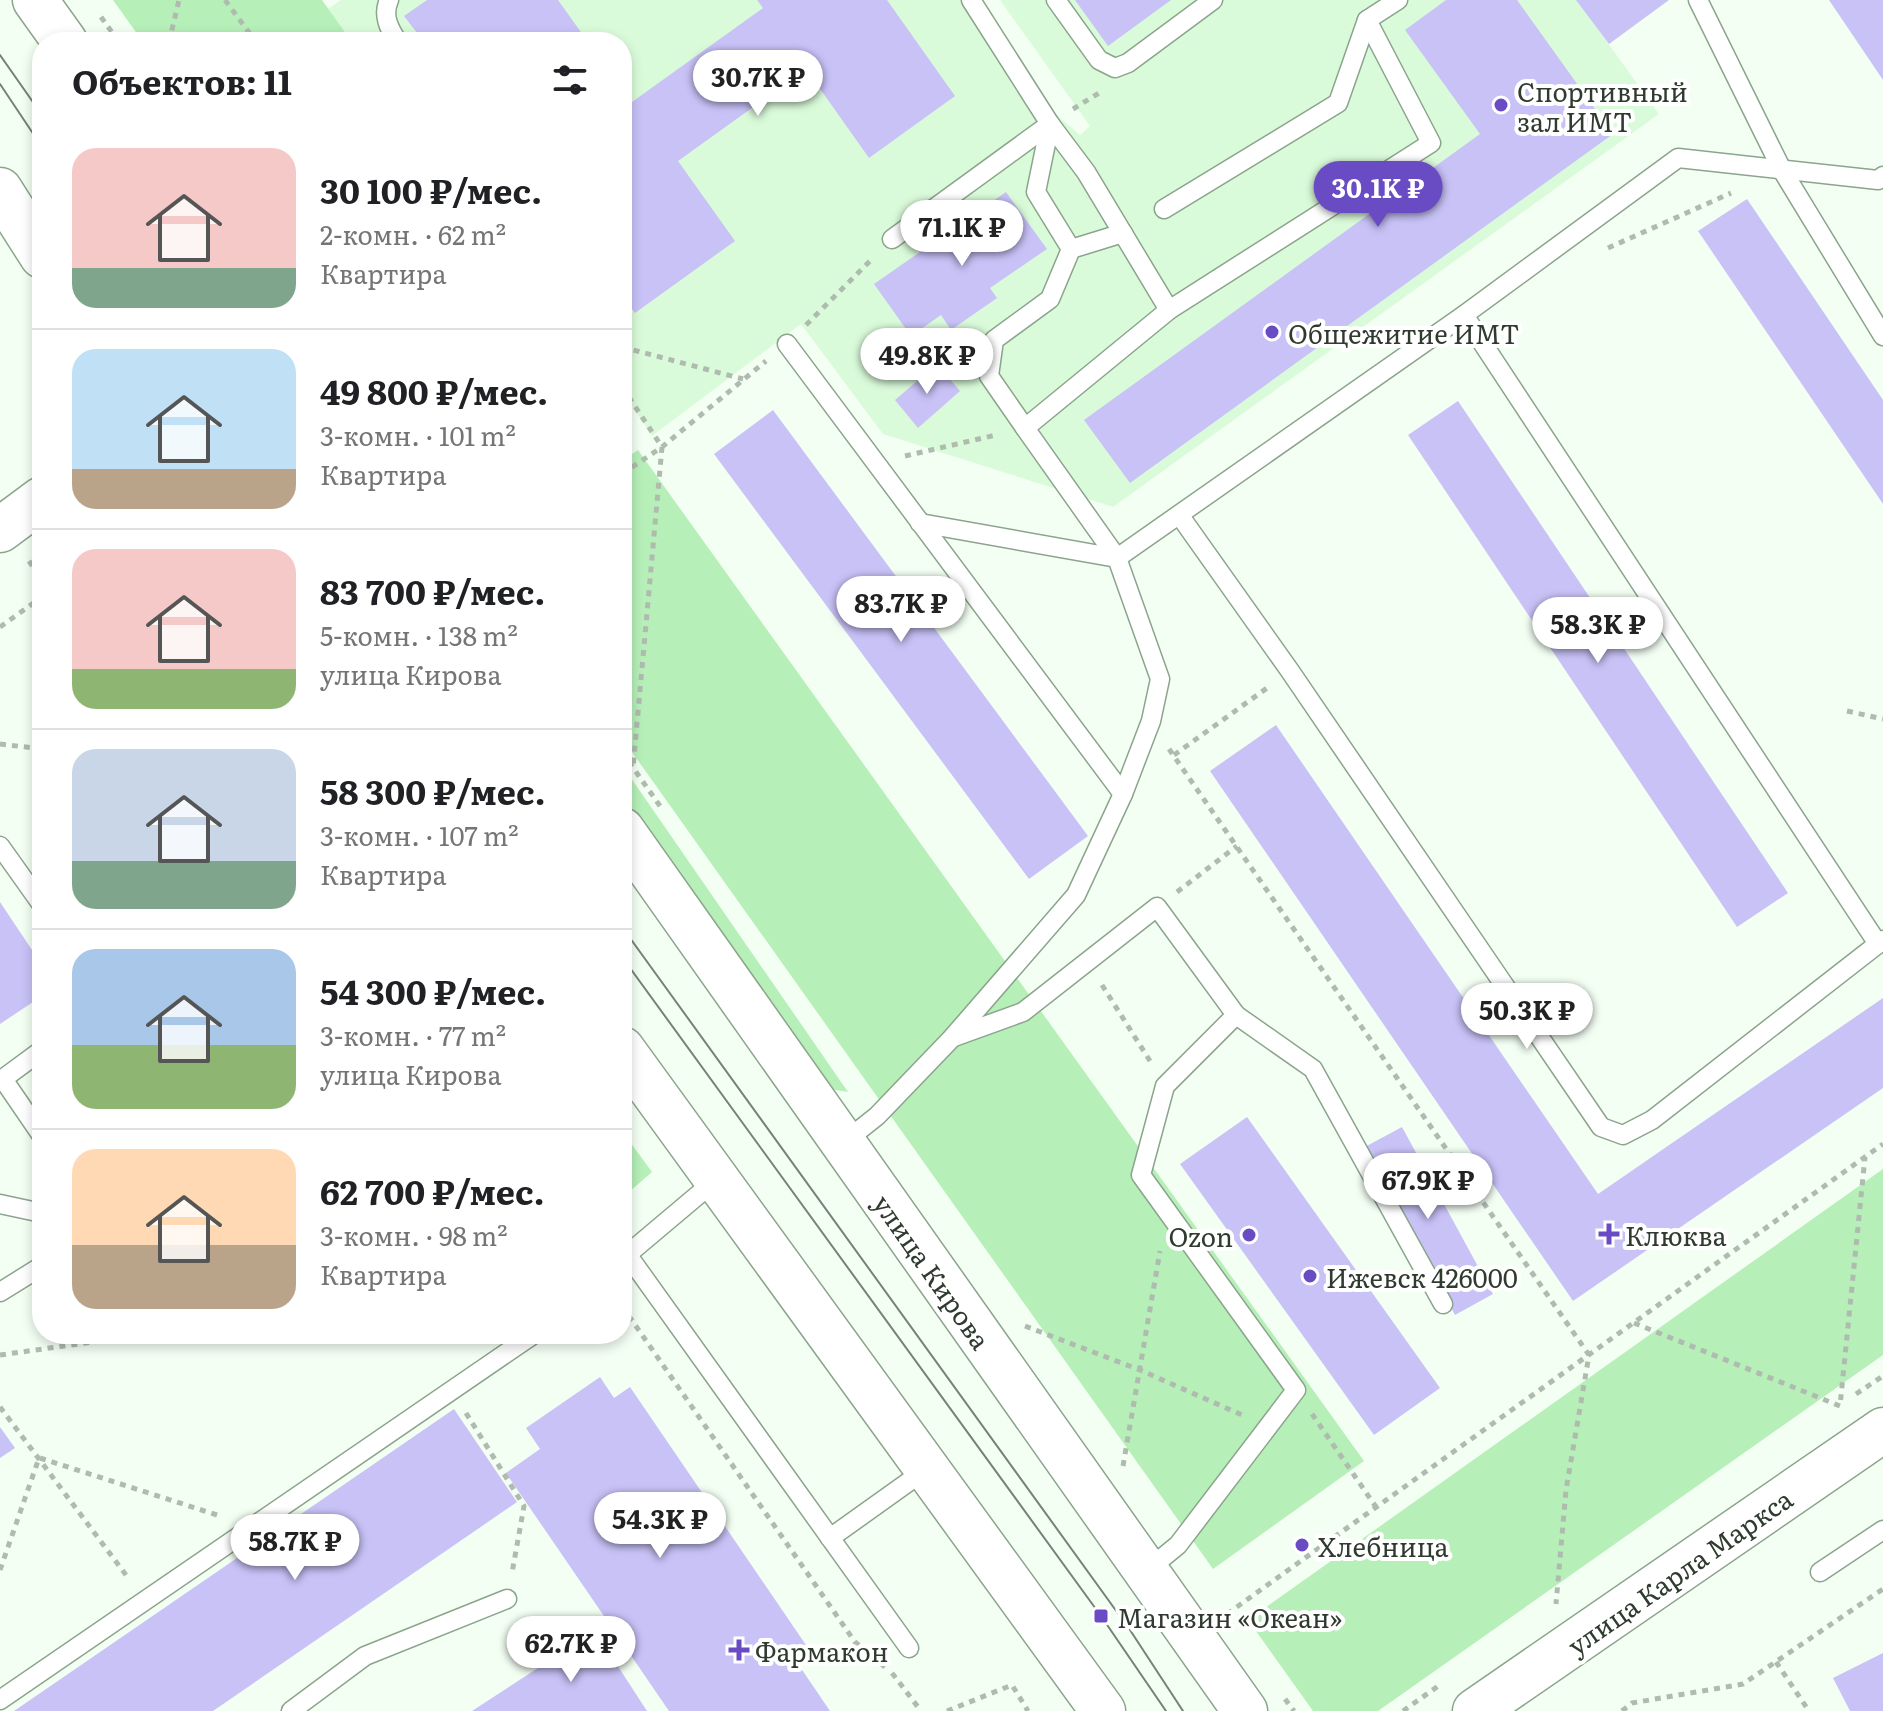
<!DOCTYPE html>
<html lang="ru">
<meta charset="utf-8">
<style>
body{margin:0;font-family:Literata,serif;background:#f2f2f2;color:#202124;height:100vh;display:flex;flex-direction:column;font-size:30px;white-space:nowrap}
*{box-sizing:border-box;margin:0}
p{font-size:26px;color:#757577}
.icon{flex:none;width:44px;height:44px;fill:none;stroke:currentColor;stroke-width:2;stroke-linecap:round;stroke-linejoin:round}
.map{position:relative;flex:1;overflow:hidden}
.panel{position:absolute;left:32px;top:32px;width:600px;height:1312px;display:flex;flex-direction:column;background:#fff;border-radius:32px;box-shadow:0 4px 12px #0003}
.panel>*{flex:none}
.price{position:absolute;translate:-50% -68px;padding:0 18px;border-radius:28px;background:#fff;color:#222;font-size:26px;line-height:52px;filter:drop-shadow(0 2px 4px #0008)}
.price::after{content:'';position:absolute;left:50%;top:48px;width:24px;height:18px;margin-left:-12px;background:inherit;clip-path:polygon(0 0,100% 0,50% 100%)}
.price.active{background:#694bc4;color:#fff}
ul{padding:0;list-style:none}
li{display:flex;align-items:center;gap:24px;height:200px;padding:0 40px}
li+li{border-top:2px solid #e0e0e0}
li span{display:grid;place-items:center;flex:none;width:224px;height:160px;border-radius:24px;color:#555}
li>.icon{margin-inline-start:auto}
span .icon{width:96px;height:96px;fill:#fffc;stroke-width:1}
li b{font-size:34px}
h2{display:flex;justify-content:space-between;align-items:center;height:96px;padding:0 40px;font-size:34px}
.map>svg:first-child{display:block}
.built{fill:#dafbda}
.green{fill:#b6efb8}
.building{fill:#c8c2f7}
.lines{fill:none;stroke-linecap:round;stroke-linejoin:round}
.service-casing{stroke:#8ba48c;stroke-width:21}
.tertiary-casing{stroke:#8ba48c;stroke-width:47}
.primary-casing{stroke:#8ba48c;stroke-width:47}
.path{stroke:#b0bbb0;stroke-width:5;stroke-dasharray:6 6;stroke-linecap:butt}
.service{stroke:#fff;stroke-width:18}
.tertiary{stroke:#fff;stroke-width:44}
.primary{stroke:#fff;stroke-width:44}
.tram{stroke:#778277;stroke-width:2}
.poi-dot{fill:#694bc4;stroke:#fff;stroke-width:3}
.labels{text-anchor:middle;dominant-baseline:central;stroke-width:8;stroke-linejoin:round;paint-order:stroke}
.poi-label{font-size:26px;fill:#303b30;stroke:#fff;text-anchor:start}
.street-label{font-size:26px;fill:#303b30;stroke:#fff}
</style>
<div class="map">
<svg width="1883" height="1711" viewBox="0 0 1883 1711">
<rect width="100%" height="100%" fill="#f4fff4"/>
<polygon class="built" points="341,0 973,0 1051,110 1080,135 1090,126 1000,0 1577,0 1659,114 1113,507 883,434 801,324 652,436 622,391 622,42 352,42 328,9"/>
<g class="green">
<polygon points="113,0 322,0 352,42 143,42"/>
<polygon points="638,450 1364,1461 1213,1569 622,738 622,461"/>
<polygon points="622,765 848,1092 824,1088 622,810"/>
<polygon points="622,1131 652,1172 622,1198"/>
<polygon points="1883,1169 1883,1355 1378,1711 1313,1711 1248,1620"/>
</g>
<g class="building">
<polygon points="427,0 558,0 588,42 424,42 404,16"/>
<polygon points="757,0 887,0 955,96 869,158 806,69 678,161 735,241 635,313 622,296 622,89 632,102 763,8"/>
<polygon points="1075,0 1171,0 1108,46"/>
<polygon points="1446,0 1517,0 1613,134 1130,483 1084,420 1480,134 1405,30"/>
<polygon points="1576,0 1669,0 1609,44"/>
<polygon points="1829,0 1883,0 1883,80"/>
<polygon points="1006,192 1047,249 990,288 997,298 951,330 941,315 911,336 874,284"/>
<polygon points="1747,199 1883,400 1883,504 1698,231"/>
<polygon points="937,364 960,391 918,428 895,400"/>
<polygon points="1458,401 1788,893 1737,927 1408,435"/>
<polygon points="773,410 1088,836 1029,879 714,454"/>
<polygon points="1276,725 1598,1194 1883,998 1883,1088 1573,1301 1210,771"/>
<polygon points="0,902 42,965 42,996 0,1024"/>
<polygon points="1247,1117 1440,1388 1374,1435 1180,1164"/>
<polygon points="1402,1127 1493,1294 1455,1315 1363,1148"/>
<polygon points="600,1377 614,1398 630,1387 808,1648 794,1658 830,1711 669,1711 506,1473 540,1449 526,1428"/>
<polygon points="454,1409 517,1502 213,1711 14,1711"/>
<polygon points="0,1427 15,1448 0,1458"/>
<polygon points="595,1631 647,1711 472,1711"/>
<polygon points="1883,1653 1883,1711 1850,1711 1833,1678"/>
</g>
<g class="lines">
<defs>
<g id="service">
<path d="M389 0C382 15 389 29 398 42"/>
<polyline points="971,0 1050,124 1086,172 1169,310 1025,428 1117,558"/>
<polyline points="1056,0 1099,60 1115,68 1128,63 1213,0"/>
<polyline points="1698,0 1782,170 1883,336"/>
<polyline points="1164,209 1338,103 1367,20"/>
<polyline points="892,239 1050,124"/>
<polyline points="1071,249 1123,233"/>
<polyline points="1169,310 1431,143 1367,20 1398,0"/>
<polyline points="1464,315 1878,944"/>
<polyline points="787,344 1123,794"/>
<polyline points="1025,428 989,376 994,340 1050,299 1071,249 1036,192 1050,124"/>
<polyline points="1180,516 1290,671 1601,1127 1623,1135 1652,1120 1883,940"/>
<polyline points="920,523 1117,558"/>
<polyline points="0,846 42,905"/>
<polyline points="1236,1015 1313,1069 1443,1304"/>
<polyline points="954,1037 1023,1012 1157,907 1236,1015 1165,1086 1141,1175 1296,1390 1178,1545 1145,1572"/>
<polyline points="3,1079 42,1136"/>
<polyline points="0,1081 42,1050"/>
<polyline points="843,1143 877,1116 952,1038 1076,895 1123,794 1151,721 1160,679 1117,558 1464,315 1678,158 1878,180 1883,176"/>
<polyline points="0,1204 42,1213"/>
<polyline points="627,1254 909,1648"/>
<polyline points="622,1259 717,1179"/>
<polyline points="0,1292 42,1266"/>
<polyline points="830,1538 928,1468"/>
<polyline points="1820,1572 1883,1530"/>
<polyline points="0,1700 534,1334"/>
<polyline points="291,1711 365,1656 507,1599"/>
</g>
<polyline id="tertiary" points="1475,1711 1883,1430"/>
<g id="primary">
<polyline points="35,0 65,42"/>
<polyline points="0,190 42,256"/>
<polyline points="0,530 42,499"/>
<polyline points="622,830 1245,1711"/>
<polyline points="622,1049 1103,1711"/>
</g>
</defs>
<use href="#service" class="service-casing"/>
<use href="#tertiary" class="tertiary-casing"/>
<use href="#primary" class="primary-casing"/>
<g class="path">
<polyline points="225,0 256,42"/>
<polyline points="101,17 119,42"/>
<polyline points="169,42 179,0"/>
<polyline points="1073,109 1099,93"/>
<polyline points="1608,248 1731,193"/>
<polyline points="806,325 872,259"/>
<polyline points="622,347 743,379"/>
<polyline points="622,387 662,447 633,768"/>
<polyline points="905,456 996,435"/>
<polyline points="622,474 662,447 766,361"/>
<polyline points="29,561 42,580"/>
<polyline points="0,627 42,597"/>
<polyline points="1847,711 1883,719"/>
<polyline points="0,744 42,749"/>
<polyline points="1169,749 1589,1355 1566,1490 1556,1604"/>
<polyline points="622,752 660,806"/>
<polyline points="1174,755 1267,688"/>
<polyline points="1177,892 1237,846"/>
<polyline points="1102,985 1150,1061"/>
<polyline points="622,1306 855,1642 885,1667"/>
<polyline points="1634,1323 1840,1406 1865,1157"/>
<polyline points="1025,1326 1140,1370 1242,1415"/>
<polyline points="0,1355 150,1334"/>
<polyline points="1856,1394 1883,1376"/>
<polyline points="0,1407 129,1579"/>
<polyline points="466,1413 524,1506 512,1573"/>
<polyline points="1312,1414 1376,1507"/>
<polyline points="40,1458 217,1515"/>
<polyline points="1123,1466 1160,1251"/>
<polyline points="0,1570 39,1458"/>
<polyline points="1227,1614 1883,1144"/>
<polyline points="1776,1662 1809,1711"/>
<polyline points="892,1673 921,1711"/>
<polyline points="1285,1699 1294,1711"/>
<polyline points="947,1711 1012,1685 1028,1711"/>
<polyline points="1403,1711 1441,1684"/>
<polyline points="1622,1711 1632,1703 1743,1684 1883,1589"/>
</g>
<use href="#service" class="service"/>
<use href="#tertiary" class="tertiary"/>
<use href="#primary" class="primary"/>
<g class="tram">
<polyline points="0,55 42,115"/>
<polyline points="0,84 42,147"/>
<polyline points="622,927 1130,1630 1183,1711"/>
<polyline points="622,957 1101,1616 1166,1711"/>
</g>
</g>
<g class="poi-dot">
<circle cx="1501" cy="105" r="8"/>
<circle cx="1272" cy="332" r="8"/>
<path d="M1605 1222h8v8h8v8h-8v8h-8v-8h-8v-8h8z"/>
<circle cx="1249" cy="1235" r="8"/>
<circle cx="1310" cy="1276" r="8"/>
<circle cx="1302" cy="1545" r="8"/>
<rect x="1093" y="1608" width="16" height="16" rx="4"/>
<path d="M735 1638h8v8h8v8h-8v8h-8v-8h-8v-8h8z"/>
</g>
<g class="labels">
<g class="poi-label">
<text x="1517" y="90">Спортивный<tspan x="1517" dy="30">зал ИМТ</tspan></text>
<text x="1288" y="332">Общежитие ИМТ</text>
<text x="1625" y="1234">Клюква</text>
<text x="1233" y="1235" text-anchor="end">Ozon</text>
<text x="1326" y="1276">Ижевск 426000</text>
<text x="1318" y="1545">Хлебница</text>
<text x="1117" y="1616">Магазин «Океан»</text>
<text x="755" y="1650">Фармакон</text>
</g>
<g class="street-label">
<text transform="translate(933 1271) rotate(55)">улица Кирова</text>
<text transform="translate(1679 1571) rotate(-35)">улица Карла Маркса</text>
</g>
</g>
</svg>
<b class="price" style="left:758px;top:118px">30.7K ₽</b>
<b class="price active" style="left:1378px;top:229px">30.1K ₽</b>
<b class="price" style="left:962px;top:268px">71.1K ₽</b>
<b class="price" style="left:927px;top:396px">49.8K ₽</b>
<b class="price" style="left:901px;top:644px">83.7K ₽</b>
<b class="price" style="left:1598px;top:665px">58.3K ₽</b>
<b class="price" style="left:1527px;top:1051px">50.3K ₽</b>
<b class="price" style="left:1428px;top:1221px">67.9K ₽</b>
<b class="price" style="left:660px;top:1560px">54.3K ₽</b>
<b class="price" style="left:295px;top:1582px">58.7K ₽</b>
<b class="price" style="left:571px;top:1684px">62.7K ₽</b>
<section class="panel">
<h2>Объектов: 11<svg class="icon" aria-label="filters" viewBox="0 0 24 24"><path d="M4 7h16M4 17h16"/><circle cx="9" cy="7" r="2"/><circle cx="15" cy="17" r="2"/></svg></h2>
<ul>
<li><span style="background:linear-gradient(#f6c9c9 75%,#7fa58c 0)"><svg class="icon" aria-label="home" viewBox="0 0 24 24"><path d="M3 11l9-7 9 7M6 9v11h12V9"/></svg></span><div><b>30 100 ₽/мес.</b><p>2-комн. · 62 m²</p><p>Квартира</p></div></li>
<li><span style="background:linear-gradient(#bfe0f5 75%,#b9a48a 0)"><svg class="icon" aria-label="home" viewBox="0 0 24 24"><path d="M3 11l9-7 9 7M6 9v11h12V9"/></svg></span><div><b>49 800 ₽/мес.</b><p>3-комн. · 101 m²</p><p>Квартира</p></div></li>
<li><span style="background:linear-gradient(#f6c9c9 75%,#8fb573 0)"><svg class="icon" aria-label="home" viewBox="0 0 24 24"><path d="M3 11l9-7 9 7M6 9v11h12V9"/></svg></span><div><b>83 700 ₽/мес.</b><p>5-комн. · 138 m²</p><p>улица Кирова</p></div></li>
<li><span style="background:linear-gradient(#c9d6e8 70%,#7fa58c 0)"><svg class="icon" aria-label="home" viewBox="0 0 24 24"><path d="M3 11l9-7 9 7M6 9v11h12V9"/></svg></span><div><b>58 300 ₽/мес.</b><p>3-комн. · 107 m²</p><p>Квартира</p></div></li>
<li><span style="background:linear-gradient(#a9c7e8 60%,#8fb573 0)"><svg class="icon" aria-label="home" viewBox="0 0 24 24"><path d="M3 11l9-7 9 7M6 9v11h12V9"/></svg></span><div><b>54 300 ₽/мес.</b><p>3-комн. · 77 m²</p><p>улица Кирова</p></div></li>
<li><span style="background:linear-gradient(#ffd9b3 60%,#b9a48a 0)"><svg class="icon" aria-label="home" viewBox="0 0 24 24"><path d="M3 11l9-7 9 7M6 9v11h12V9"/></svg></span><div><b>62 700 ₽/мес.</b><p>3-комн. · 98 m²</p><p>Квартира</p></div></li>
</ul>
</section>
</div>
